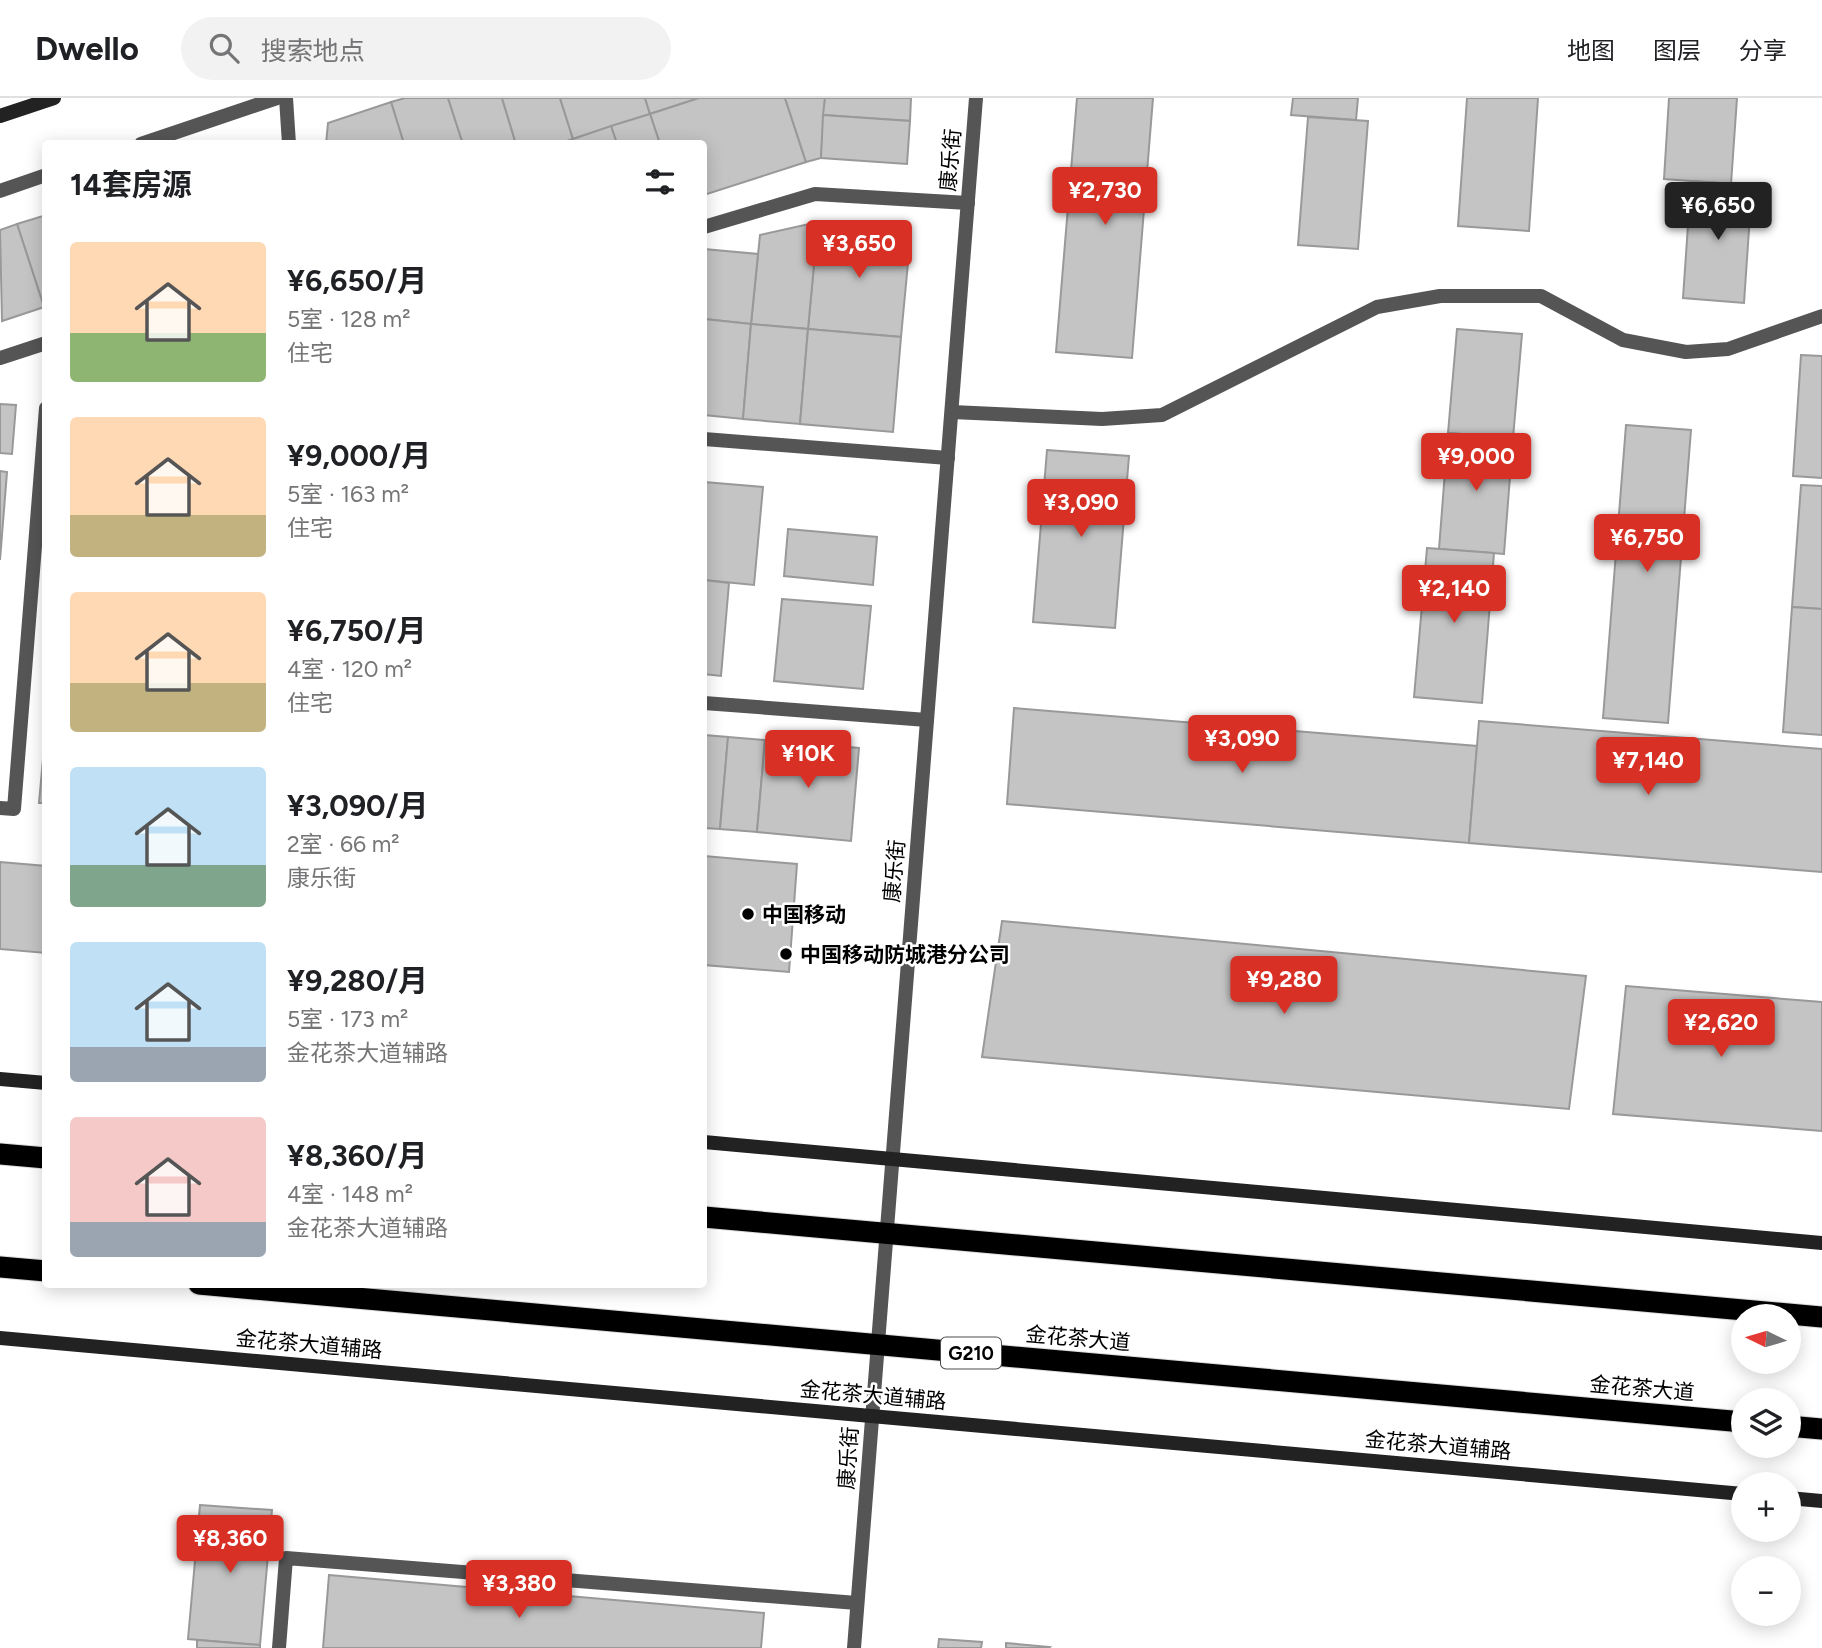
<!DOCTYPE html>
<html lang="zh">
<meta charset="utf-8">
<style>
body{margin:0;font-family:Figtree,"Noto Sans SC",sans-serif;background:#f2f2f2;color:#202124;height:100vh;display:flex;flex-direction:column;font-size:26px;white-space:nowrap}
*{box-sizing:border-box;margin:0}
p{font-size:23px;color:#757577}
.icon{flex:none;width:38px;height:38px;fill:none;stroke:currentColor;stroke-width:2;stroke-linecap:round;stroke-linejoin:round}
.map{position:relative;flex:1;overflow:hidden}
.drawer{position:absolute;left:42px;top:42px;width:665px;height:1148px;display:flex;flex-direction:column;background:#fff;border-radius:7px;box-shadow:0 4px 18px #0003}
.drawer>*{flex:none}
.needle{width:46px;rotate:275deg}
.tools{position:absolute;left:1731px;top:1206px;display:grid;gap:14px}
.tools a{display:grid;place-items:center;width:70px;height:70px;border-radius:50%;background:#fff;box-shadow:0 4px 18px #0003;font-size:35px}
.price{position:absolute;translate:-50% -60px;padding:0 16px;border-radius:7px;background:#d93025;color:#fff;font-size:23px;line-height:46px;filter:drop-shadow(0 2px 4px #0008)}
.price::after{content:'';position:absolute;left:50%;top:42px;width:21px;height:16px;margin-left:-10px;background:inherit;clip-path:polygon(0 0,100% 0,50% 100%)}
.price.selected{background:#222;color:#fff}
ul{padding:0;list-style:none}
li{display:flex;align-items:center;gap:21px;height:175px;padding:0 28px}
li span{display:grid;place-items:center;flex:none;width:196px;height:140px;border-radius:7px;color:#555}
li>.icon{margin-inline-start:auto}
span .icon{width:84px;height:84px;fill:#fffc;stroke-width:1}
li b{font-size:30px}
h2{display:flex;justify-content:space-between;align-items:center;height:84px;padding:0 28px;font-size:30px}
header{display:flex;align-items:center;gap:42px;box-sizing:border-box;height:98px;padding:0 35px;background:#fff;border-bottom:2px solid #e0e0e0}
header strong{font-size:33px}
nav{display:flex;gap:38px;margin-inline-start:auto;font-size:24px}
.search{width:490px;height:63px;background:#f2f2f2;display:flex;align-items:center;gap:18px;box-sizing:border-box;padding:0 24px;border-radius:38px;color:#757577;font-size:26px}
.map>svg:first-child{display:block}
.building{fill:#c4c4c4;stroke:#999;stroke-width:2}
.lines{fill:none;stroke-linecap:round;stroke-linejoin:round}
.highway-casing{stroke:#dbdbdb;stroke-width:23}
.lane{stroke:#555;stroke-width:14}
.street{stroke:#555;stroke-width:14}
.secondary{stroke:#222;stroke-width:14}
.highway{stroke:#000;stroke-width:21}
.poi-dot{fill:#000;stroke:#fff;stroke-width:2.5}
.labels{text-anchor:middle;dominant-baseline:central;stroke-width:5;stroke-linejoin:round;paint-order:stroke}
.shield{fill:#fff;stroke:#4c4c4c;stroke-width:2}
.shield-label{font-size:19px;font-weight:bold;fill:#000}
.street-label{font-size:21px;fill:#000;stroke:#fff}
.poi-label{font-size:21px;font-weight:bold;fill:#000;stroke:#fff;text-anchor:start}
</style>
<header>
<strong>Dwello</strong>
<div class="search"><svg class="icon" aria-label="search" viewBox="0 0 24 24"><circle cx="10" cy="10" r="6"/><path d="M15 15l6 6"/></svg>搜索地点</div>
<nav><a>地图</a><a>图层</a><a>分享</a></nav>
</header>
<div class="map">
<svg width="1822" height="1550" viewBox="0 0 1822 1550">
<rect width="100%" height="100%" fill="#fff"/>
<g class="building">
<polygon points="405,0 448,0 463,46 404,46 391,4"/>
<polygon points="448,0 502,0 516,46 463,46"/>
<polygon points="502,0 560,0 573,41 559,46 516,46"/>
<polygon points="560,0 645,0 650,16 573,41"/>
<polygon points="645,0 699,0 650,16"/>
<polygon points="699,0 785,0 806,64 704,97 704,46 660,46 650,16"/>
<polygon points="785,0 825,0 821,60 806,64"/>
<polygon points="825,0 911,0 910,23 823,17"/>
<polygon points="1077,0 1153,0 1132,260 1056,254"/>
<polygon points="1293,0 1358,0 1356,22 1291,17"/>
<polygon points="1467,0 1538,0 1529,133 1458,128"/>
<polygon points="1669,0 1737,0 1731,86 1664,81"/>
<polygon points="391,4 404,46 326,46 328,25"/>
<polygon points="650,16 660,46 617,46 611,28"/>
<polygon points="823,17 910,23 907,66 821,60"/>
<polygon points="1308,19 1368,23 1358,151 1298,147"/>
<polygon points="611,28 617,46 559,46 573,41"/>
<polygon points="1691,83 1752,87 1744,205 1683,200"/>
<polygon points="46,117 46,208 44,209 17,126"/>
<polygon points="818,124 911,133 901,239 808,231"/>
<polygon points="818,124 808,231 751,226 760,137"/>
<polygon points="17,126 44,209 2,223 0,132"/>
<polygon points="704,151 758,156 751,226 704,221"/>
<polygon points="704,221 751,226 743,321 704,317"/>
<polygon points="751,226 808,231 800,326 743,321"/>
<polygon points="808,231 901,239 893,334 800,326"/>
<polygon points="1457,231 1522,236 1513,340 1448,335"/>
<polygon points="1801,257 1822,258 1822,380 1793,378"/>
<polygon points="0,306 16,307 12,356 0,355"/>
<polygon points="1626,327 1691,332 1668,625 1603,620"/>
<polygon points="1448,335 1513,340 1504,456 1439,451"/>
<polygon points="1047,352 1129,358 1115,530 1033,524"/>
<polygon points="0,373 7,374 0,462"/>
<polygon points="704,384 763,389 754,487 704,482"/>
<polygon points="1801,387 1822,388 1822,511 1792,509"/>
<polygon points="788,431 877,439 873,487 784,478"/>
<polygon points="1427,450 1494,455 1482,605 1414,599"/>
<polygon points="704,482 729,485 721,578 704,576"/>
<polygon points="782,501 871,508 863,591 774,583"/>
<polygon points="1792,509 1822,511 1822,637 1783,634"/>
<polygon points="1014,610 1477,648 1469,745 1007,706"/>
<polygon points="1479,623 1822,651 1822,774 1469,745"/>
<polygon points="46,628 46,705 39,705"/>
<polygon points="704,637 728,639 720,731 704,730"/>
<polygon points="728,639 765,642 757,734 720,731"/>
<polygon points="765,642 859,650 851,743 757,734"/>
<polygon points="704,758 797,766 789,874 704,867"/>
<polygon points="0,764 46,768 46,855 0,851"/>
<polygon points="1002,823 1586,878 1569,1011 982,959"/>
<polygon points="1626,888 1822,904 1822,1033 1613,1016"/>
<polygon points="200,1407 272,1412 260,1547 188,1541"/>
<polygon points="329,1477 764,1515 761,1550 323,1550"/>
<polygon points="939,1541 982,1544 981,1550 938,1550"/>
<polygon points="197,1542 260,1547 260,1550 197,1550"/>
<polygon points="1006,1545 1050,1549 1049,1550 1006,1550"/>
</g>
<g class="lines">
<defs>
<g id="highway">
<polyline points="0,1056 46,1060"/>
<polyline points="704,1119 1822,1219"/>
<polyline points="0,1169 46,1173"/>
<polyline points="199,1186 1743,1324"/>
<polyline points="1788,1328 1822,1331"/>
</g>
</defs>
<use href="#highway" class="highway-casing"/>
<g class="lane">
<polyline points="286,0 289,46"/>
<polyline points="704,129 815,96 968,105"/>
<polyline points="0,260 46,245"/>
<polyline points="952,314 1102,321 1162,317 1377,209 1440,198 1541,198 1623,242 1686,254 1728,251 1822,218"/>
<polyline points="704,341 948,360"/>
<polyline points="704,605 927,622"/>
<polyline points="0,710 14,711 46,310"/>
<polyline points="279,1550 286,1460 857,1505"/>
</g>
<g class="street">
<polyline points="141,46 277,0"/>
<polyline points="0,93 46,77"/>
<polyline points="854,1550 976,0"/>
</g>
<g class="secondary">
<polyline points="0,18 54,0"/>
<polyline points="0,981 46,985"/>
<polyline points="704,1044 1822,1145"/>
<polyline points="0,1240 1743,1396"/>
<polyline points="1788,1400 1822,1403"/>
</g>
<use href="#highway" class="highway"/>
</g>
<g class="poi-dot">
<circle cx="748" cy="816" r="7"/>
<circle cx="786" cy="856" r="7"/>
</g>
<g class="labels">
<rect class="shield" x="941" y="1239.5" width="60" height="31" rx="5"/>
<g class="shield-label">
<text x="971" y="1255">G210</text>
</g>
<g class="street-label">
<text transform="translate(950 62) rotate(-85)">康乐街</text>
<text transform="translate(894 773) rotate(-85)">康乐街</text>
<text transform="translate(1078 1240) rotate(5)">金花茶大道</text>
<text transform="translate(309 1246) rotate(5)">金花茶大道辅路</text>
<text transform="translate(1642 1290) rotate(5)">金花茶大道</text>
<text transform="translate(873 1297) rotate(5)">金花茶大道辅路</text>
<text transform="translate(1438 1347) rotate(5)">金花茶大道辅路</text>
<text transform="translate(848 1360) rotate(-86)">康乐街</text>
</g>
<g class="poi-label">
<text x="762" y="816">中国移动</text>
<text x="800" y="856">中国移动防城港分公司</text>
</g>
</g>
</svg>
<div class="tools">
<a><svg class="needle" viewBox="-14 -14 28 28"><path d="M0-13l5 13h-10z" fill="#e53935"/><path d="M0 13l5-13h-10z" fill="#757577"/></svg></a>
<a><svg class="icon" aria-label="layers" viewBox="0 0 24 24"><path d="M12 4l9 5-9 5-9-5zM3 14l9 5 9-5"/></svg></a>
<a>+</a>
<a>−</a>
</div>
<b class="price" style="left:1105px;top:129px">¥2,730</b>
<b class="price selected" style="left:1718px;top:144px">¥6,650</b>
<b class="price" style="left:859px;top:182px">¥3,650</b>
<b class="price" style="left:1476px;top:395px">¥9,000</b>
<b class="price" style="left:1081px;top:441px">¥3,090</b>
<b class="price" style="left:1647px;top:476px">¥6,750</b>
<b class="price" style="left:1454px;top:527px">¥2,140</b>
<b class="price" style="left:1242px;top:677px">¥3,090</b>
<b class="price" style="left:808px;top:692px">¥10K</b>
<b class="price" style="left:1648px;top:699px">¥7,140</b>
<b class="price" style="left:1284px;top:918px">¥9,280</b>
<b class="price" style="left:1721px;top:961px">¥2,620</b>
<b class="price" style="left:230px;top:1477px">¥8,360</b>
<b class="price" style="left:519px;top:1522px">¥3,380</b>
<section class="drawer">
<h2>14套房源<svg class="icon" aria-label="filters" viewBox="0 0 24 24"><path d="M4 7h16M4 17h16"/><circle cx="9" cy="7" r="2"/><circle cx="15" cy="17" r="2"/></svg></h2>
<ul>
<li><span style="background:linear-gradient(#ffd9b3 65%,#8fb573 0)"><svg class="icon" aria-label="home" viewBox="0 0 24 24"><path d="M3 11l9-7 9 7M6 9v11h12V9"/></svg></span><div><b>¥6,650/月</b><p>5室 · 128 m²</p><p>住宅</p></div></li>
<li><span style="background:linear-gradient(#ffd9b3 70%,#c2b280 0)"><svg class="icon" aria-label="home" viewBox="0 0 24 24"><path d="M3 11l9-7 9 7M6 9v11h12V9"/></svg></span><div><b>¥9,000/月</b><p>5室 · 163 m²</p><p>住宅</p></div></li>
<li><span style="background:linear-gradient(#ffd9b3 65%,#c2b280 0)"><svg class="icon" aria-label="home" viewBox="0 0 24 24"><path d="M3 11l9-7 9 7M6 9v11h12V9"/></svg></span><div><b>¥6,750/月</b><p>4室 · 120 m²</p><p>住宅</p></div></li>
<li><span style="background:linear-gradient(#bfe0f5 70%,#7fa58c 0)"><svg class="icon" aria-label="home" viewBox="0 0 24 24"><path d="M3 11l9-7 9 7M6 9v11h12V9"/></svg></span><div><b>¥3,090/月</b><p>2室 · 66 m²</p><p>康乐街</p></div></li>
<li><span style="background:linear-gradient(#bfe0f5 75%,#9aa5b1 0)"><svg class="icon" aria-label="home" viewBox="0 0 24 24"><path d="M3 11l9-7 9 7M6 9v11h12V9"/></svg></span><div><b>¥9,280/月</b><p>5室 · 173 m²</p><p>金花茶大道辅路</p></div></li>
<li><span style="background:linear-gradient(#f6c9c9 75%,#9aa5b1 0)"><svg class="icon" aria-label="home" viewBox="0 0 24 24"><path d="M3 11l9-7 9 7M6 9v11h12V9"/></svg></span><div><b>¥8,360/月</b><p>4室 · 148 m²</p><p>金花茶大道辅路</p></div></li>
</ul>
</section>
</div>
